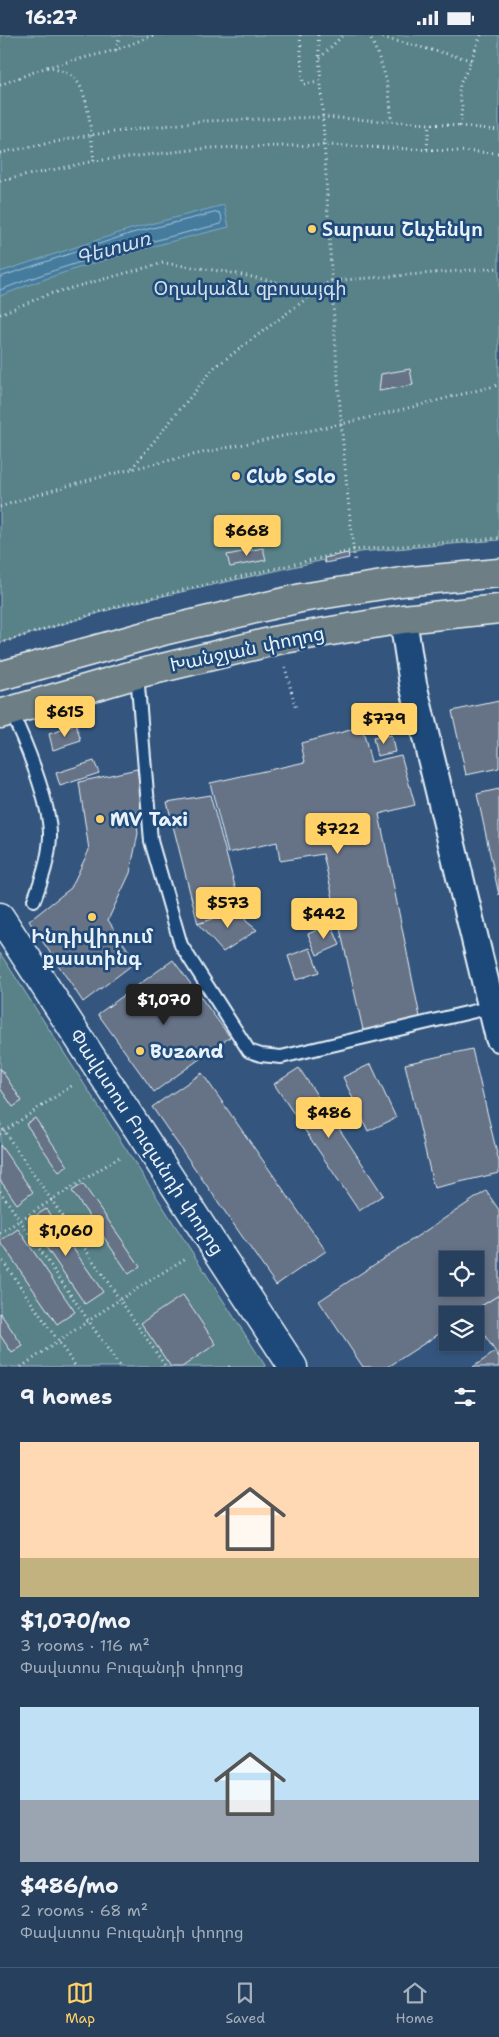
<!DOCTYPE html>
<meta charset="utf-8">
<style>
body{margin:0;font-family:"Shantell Sans","Noto Sans Armenian",sans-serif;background:#334b67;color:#f1f3f6;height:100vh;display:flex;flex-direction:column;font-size:19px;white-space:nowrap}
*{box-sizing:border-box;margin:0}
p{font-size:16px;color:#a4afbc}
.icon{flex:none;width:28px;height:28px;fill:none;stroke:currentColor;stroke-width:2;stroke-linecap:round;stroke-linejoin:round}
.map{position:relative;height:1332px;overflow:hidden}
.sheet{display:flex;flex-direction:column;background:#27405e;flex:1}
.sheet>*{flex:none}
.buttons{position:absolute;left:439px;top:1216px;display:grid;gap:10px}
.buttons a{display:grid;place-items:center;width:45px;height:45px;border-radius:0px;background:#27405e;box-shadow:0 2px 8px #0003,0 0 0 1px #435973;font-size:25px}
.price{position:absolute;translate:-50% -42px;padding:0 11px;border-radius:5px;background:#ffd166;color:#111;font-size:16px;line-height:32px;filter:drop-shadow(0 1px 2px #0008)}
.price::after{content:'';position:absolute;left:50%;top:30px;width:15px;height:11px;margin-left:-8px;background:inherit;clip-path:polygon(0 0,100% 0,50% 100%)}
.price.selected{background:#222;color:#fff}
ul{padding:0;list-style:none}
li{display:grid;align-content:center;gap:10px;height:265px;padding:0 20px}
li span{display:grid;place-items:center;height:155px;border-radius:0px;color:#555}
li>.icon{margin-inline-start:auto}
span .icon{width:90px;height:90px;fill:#fffc;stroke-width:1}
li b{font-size:21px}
h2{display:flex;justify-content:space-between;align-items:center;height:60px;padding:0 20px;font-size:21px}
.status{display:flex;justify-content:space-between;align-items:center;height:35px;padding:0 25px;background:#27405e;direction:ltr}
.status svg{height:14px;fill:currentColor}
.dock{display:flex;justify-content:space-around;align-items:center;height:70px;border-top:1px solid #435973;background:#27405e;font-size:14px;color:#a4afbc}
.dock a{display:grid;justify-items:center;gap:2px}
.dock .selected{color:#ffd166}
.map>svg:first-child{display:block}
.green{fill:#598188;stroke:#a0b9c0}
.water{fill:#447c9e;stroke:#86abc2}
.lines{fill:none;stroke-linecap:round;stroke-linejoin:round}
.shore{stroke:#a6c2d4;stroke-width:1}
.building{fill:#667286;stroke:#e8f1f8;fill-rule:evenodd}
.lane-casing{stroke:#e8f1f8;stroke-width:16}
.street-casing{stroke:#e8f1f8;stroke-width:30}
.secondary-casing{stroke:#e8f1f8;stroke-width:31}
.primary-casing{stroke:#e8f1f8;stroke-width:31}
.path{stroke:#e8f1f8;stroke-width:3;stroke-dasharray:1 4;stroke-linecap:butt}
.lane{stroke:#1f4a7a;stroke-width:12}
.street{stroke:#1f4a7a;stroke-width:26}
.secondary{stroke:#1f4a7a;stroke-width:28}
.primary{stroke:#6d7e84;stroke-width:28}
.poi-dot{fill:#ffd166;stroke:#1f4a7a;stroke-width:2}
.labels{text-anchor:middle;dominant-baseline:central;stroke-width:5;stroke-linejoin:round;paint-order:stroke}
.poi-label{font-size:19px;font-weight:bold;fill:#e8f1f8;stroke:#1f4a7a;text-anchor:start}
.park-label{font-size:19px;fill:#d3e0e7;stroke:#1f4a7a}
.street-label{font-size:19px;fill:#e8f1f8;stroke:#1f4a7a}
.water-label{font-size:20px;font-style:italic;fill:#cfdfea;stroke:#1f4a7a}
</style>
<div class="status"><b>16:27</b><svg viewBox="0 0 49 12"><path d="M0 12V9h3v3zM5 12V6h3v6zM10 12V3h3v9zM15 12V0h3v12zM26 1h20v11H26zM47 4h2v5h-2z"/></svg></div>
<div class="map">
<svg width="499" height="1332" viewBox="0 0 499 1332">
<rect width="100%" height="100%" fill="#34567e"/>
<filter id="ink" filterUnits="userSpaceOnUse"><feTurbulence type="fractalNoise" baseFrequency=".02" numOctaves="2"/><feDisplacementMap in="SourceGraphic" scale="10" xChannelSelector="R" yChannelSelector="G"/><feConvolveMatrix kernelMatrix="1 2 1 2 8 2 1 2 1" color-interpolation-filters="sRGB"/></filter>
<g filter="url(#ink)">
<g class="green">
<polygon points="0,0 499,0 499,505 360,517 132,568 0,608"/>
<polygon points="0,918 266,1332 0,1332"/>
</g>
<path class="water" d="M224 170 229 192C151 211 74 231 0 261V237L131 194Z"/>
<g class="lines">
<path class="shore" d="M0 242 132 198 218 177 221 179 222 187 221 189C146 207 72 227 0 255"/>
</g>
<g class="building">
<polygon points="410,334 413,350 379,356 381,339"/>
<polygon points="263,513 266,525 230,532 227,520"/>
<polygon points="348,518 349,523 325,528 324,523"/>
<polygon points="499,666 499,733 466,740 452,676"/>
<polygon points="76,690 81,706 53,715 49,699"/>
<polygon points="362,692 371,727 401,720 415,770 379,779 421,987 364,999 323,819 280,826 277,807 228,818 210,748 305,727 301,708"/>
<polygon points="391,700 395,717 377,721 373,703"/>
<polygon points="94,726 99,738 60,751 56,738"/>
<polygon points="137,734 146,775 135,778 138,798 130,838 108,885 136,927 83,967 29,886 71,853 89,815 79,747"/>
<polygon points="499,754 499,860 477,759"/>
<polygon points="210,760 241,873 198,889 167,767"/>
<polygon points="241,873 246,886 257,895 223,917 198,889"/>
<polygon points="331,889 340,910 317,920 308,899"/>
<polygon points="310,913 319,937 296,945 288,921"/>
<polygon points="173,925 230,1002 154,1057 98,979"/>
<polygon points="472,1014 499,1127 499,1138 434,1153 405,1029"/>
<polygon points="371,1029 396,1083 368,1096 343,1042"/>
<polygon points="0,1033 22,1066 13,1072 0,1053"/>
<polygon points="299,1033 383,1160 359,1176 274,1049"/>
<polygon points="202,1038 326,1216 276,1250 152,1072"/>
<polygon points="35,1083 68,1131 59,1137 26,1089"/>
<polygon points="0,1110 33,1157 17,1169 0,1145"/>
<polygon points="83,1149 140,1231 129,1239 72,1156"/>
<path d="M486 1156 499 1175V1260L467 1280H448V1293L388 1332H363L319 1266ZM448 1225H475V1252H448Z"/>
<polygon points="46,1174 103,1257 85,1269 28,1186"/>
<polygon points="18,1194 75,1277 57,1289 0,1206"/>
<polygon points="183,1260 216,1309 182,1332 171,1332 141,1288"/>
<polygon points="499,1260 499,1322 475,1286 475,1280 470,1278"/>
<polygon points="0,1278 23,1311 12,1318 0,1300"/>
<polygon points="495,1317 499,1322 499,1332 473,1332"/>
</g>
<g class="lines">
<defs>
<g id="lane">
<polyline points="137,639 151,806 181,910 249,1016 261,1020 281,1022 492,972"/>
<path d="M10 675C25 705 51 770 50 802 49 824 42 844 34 865"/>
</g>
<polyline id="street" points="403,584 413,649 499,1003"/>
<polyline id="secondary" points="0,882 293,1332"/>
<g id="primary">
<polyline points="0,641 163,596 301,563 401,547 499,538"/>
<polyline points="0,679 137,639 278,605 403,584 499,574"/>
</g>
</defs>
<use href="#lane" class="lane-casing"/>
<use href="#street" class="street-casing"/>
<use href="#secondary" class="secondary-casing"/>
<use href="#primary" class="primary-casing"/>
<g class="path">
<polyline points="300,0 303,49 321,47"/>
<path d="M318 0C329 176 334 352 355 527"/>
<path d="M369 0C383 30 391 51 391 86"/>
<polyline points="373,0 471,25"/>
<polyline points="481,0 467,35 460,49 459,58 462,71 460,91 499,95"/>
<polyline points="116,15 120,0"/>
<polyline points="320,23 343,0"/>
<path d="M47 32C58 35 68 37 76 45 90 61 91 104 94 126"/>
<polyline points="0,50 47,32 116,15 154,0"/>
<polyline points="427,114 429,89"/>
<polyline points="0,118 90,100 204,86 323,82 460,91"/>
<polyline points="0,146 94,126 209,113 325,110 499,118"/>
<polyline points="0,279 49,259 163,228 227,237 316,255"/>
<polyline points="132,433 215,332 330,246 499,233"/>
<path d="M0 472C111 434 227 413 341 389 394 377 446 363 499 350"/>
<polyline points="0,608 128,568 354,515 499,503"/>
<polyline points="285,632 296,674"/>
<polyline points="0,942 1,941"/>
<polyline points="0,1090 166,1332"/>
<polyline points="0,1099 73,1050"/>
<polyline points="0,1156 120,1332"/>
<polyline points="0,1198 121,1121"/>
<polyline points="0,1222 76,1332"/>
<polyline points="21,1332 119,1265 186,1223"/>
<polyline points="229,1332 232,1330"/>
</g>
<use href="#lane" class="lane"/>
<use href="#street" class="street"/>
<use href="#secondary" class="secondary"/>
<use href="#primary" class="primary"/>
</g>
</g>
<g class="poi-dot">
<circle cx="312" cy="194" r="5"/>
<circle cx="236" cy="441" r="5"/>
<circle cx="100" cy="784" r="5"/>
<circle cx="92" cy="882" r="5"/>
<circle cx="140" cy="1016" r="5"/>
</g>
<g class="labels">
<g class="poi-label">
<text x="322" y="194">Տարաս Շևչենկո</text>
<text x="246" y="441">Club Solo</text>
<text x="110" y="784">MV Taxi</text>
<text x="92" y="901" text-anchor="middle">Ինդիվիդում<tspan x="92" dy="22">քաստինգ</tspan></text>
<text x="150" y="1016">Buzand</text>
</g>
<g class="park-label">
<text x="250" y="253">Օղակաձև զբոսայգի</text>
</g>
<g class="street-label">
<text transform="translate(247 614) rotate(-12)">Խանջյան փողոց</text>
<text transform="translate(147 1107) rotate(57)">Փավստոս Բուզանդի փողոց</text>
</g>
<g class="water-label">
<text transform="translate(113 213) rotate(-16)">Գետառ</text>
</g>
</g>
</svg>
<div class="buttons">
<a><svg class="icon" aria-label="locate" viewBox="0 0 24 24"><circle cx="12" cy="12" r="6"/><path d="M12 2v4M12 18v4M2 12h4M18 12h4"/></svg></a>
<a><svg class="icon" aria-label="layers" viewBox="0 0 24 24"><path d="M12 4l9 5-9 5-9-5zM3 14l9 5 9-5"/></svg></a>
</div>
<b class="price" style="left:247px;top:522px">$668</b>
<b class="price" style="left:65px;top:703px">$615</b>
<b class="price" style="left:384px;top:710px">$779</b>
<b class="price" style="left:338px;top:820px">$722</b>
<b class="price" style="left:228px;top:894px">$573</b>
<b class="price" style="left:324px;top:905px">$442</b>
<b class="price selected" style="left:164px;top:991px">$1,070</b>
<b class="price" style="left:329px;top:1104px">$486</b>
<b class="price" style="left:66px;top:1222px">$1,060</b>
</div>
<section class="sheet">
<h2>9 homes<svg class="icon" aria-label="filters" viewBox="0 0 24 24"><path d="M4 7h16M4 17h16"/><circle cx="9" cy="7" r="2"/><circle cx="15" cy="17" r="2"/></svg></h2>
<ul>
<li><span style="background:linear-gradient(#ffd9b3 75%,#c2b280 0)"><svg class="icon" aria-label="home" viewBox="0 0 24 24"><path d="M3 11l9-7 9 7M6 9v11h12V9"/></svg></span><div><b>$1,070/mo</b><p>3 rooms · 116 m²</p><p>Փավստոս Բուզանդի փողոց</p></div></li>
<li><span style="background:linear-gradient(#bfe0f5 60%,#9aa5b1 0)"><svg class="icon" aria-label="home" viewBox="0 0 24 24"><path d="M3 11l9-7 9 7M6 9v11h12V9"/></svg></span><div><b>$486/mo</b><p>2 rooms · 68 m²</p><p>Փավստոս Բուզանդի փողոց</p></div></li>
</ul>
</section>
<nav class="dock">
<a class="selected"><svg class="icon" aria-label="map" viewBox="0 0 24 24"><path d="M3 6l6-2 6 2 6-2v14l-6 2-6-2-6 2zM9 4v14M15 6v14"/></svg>Map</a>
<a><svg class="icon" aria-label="saved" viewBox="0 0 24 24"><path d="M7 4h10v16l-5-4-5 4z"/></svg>Saved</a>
<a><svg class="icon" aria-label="home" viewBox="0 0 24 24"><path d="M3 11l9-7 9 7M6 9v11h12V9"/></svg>Home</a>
</nav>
